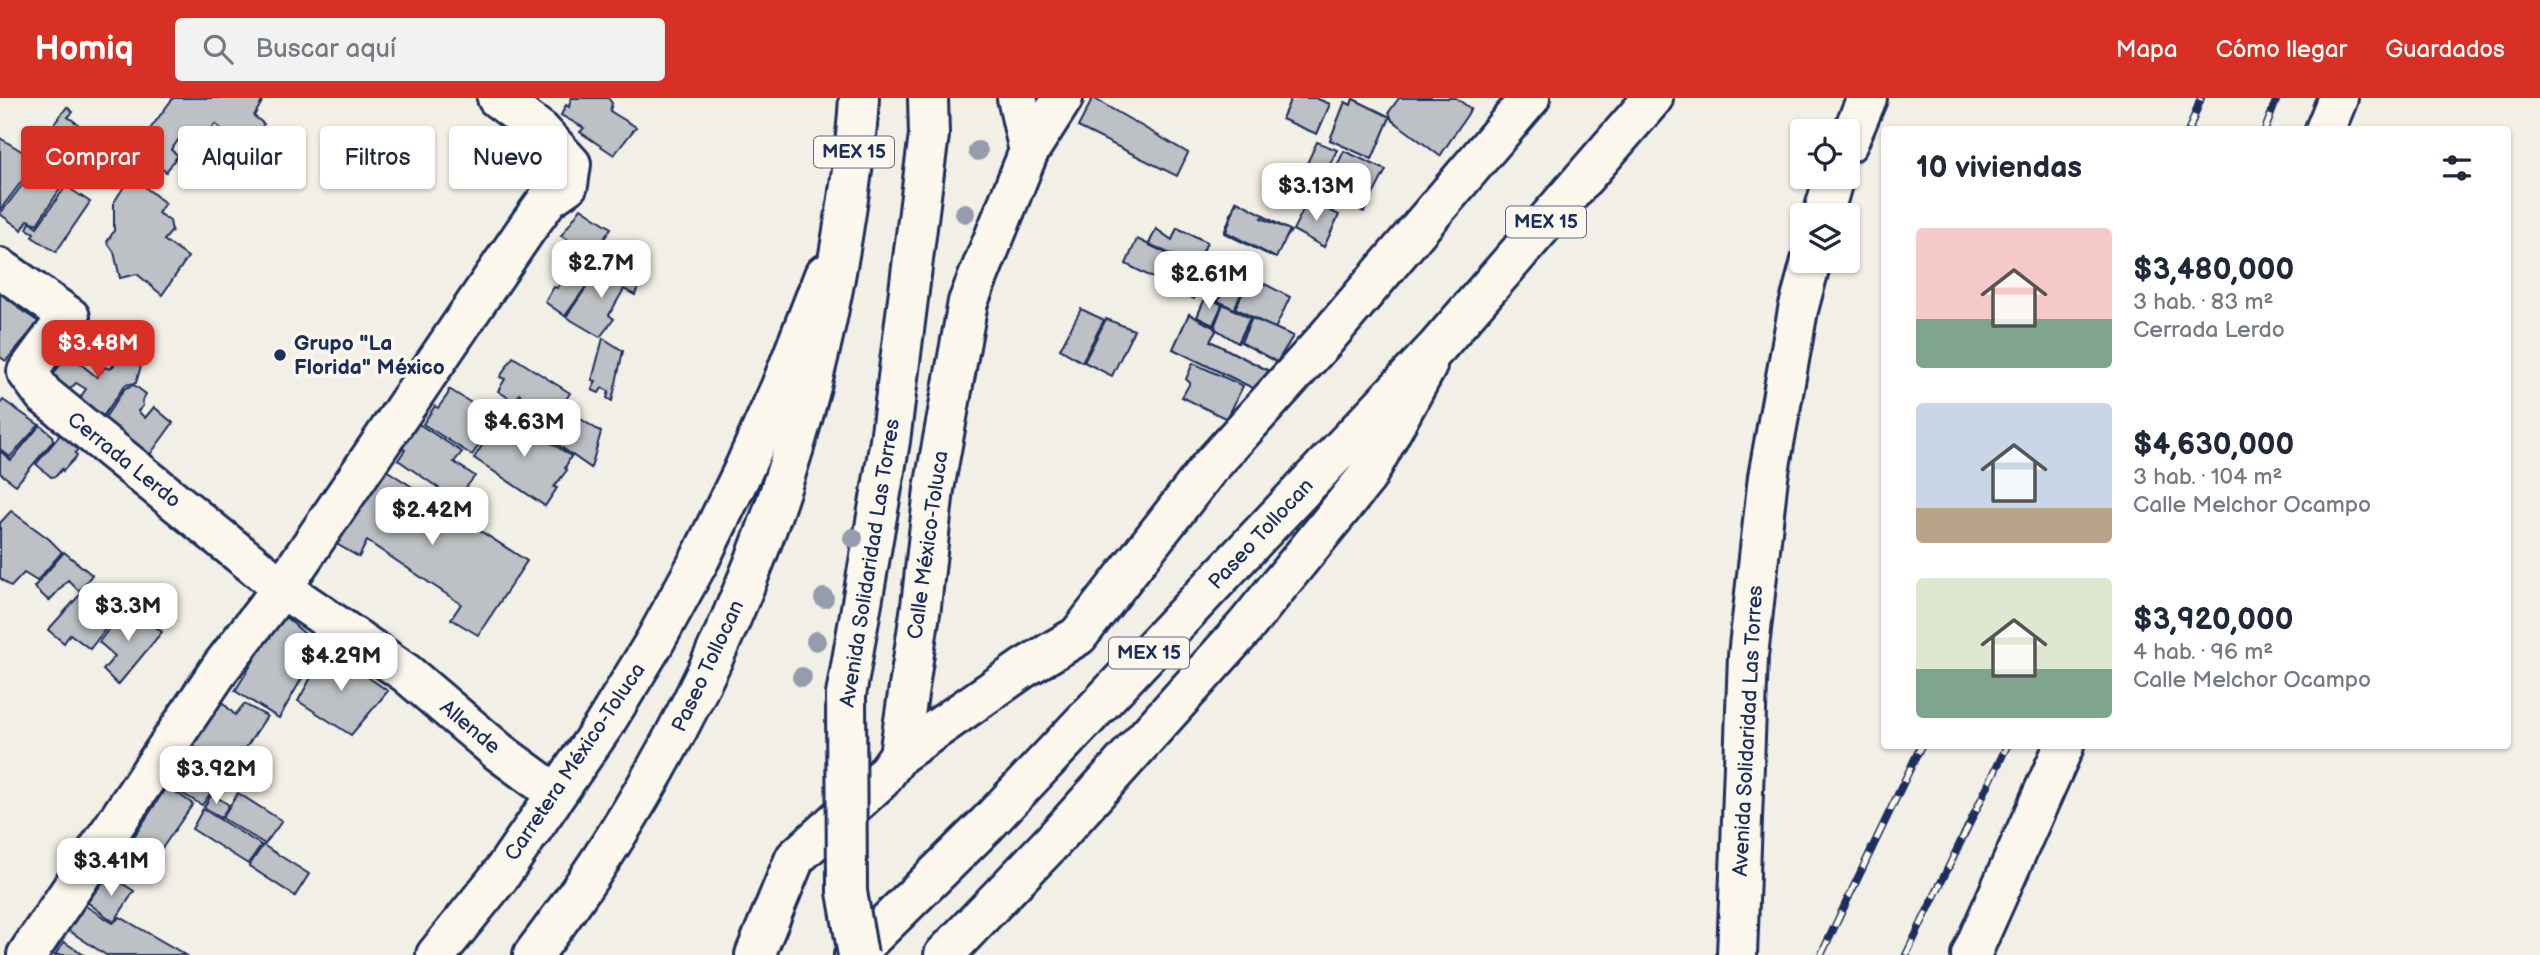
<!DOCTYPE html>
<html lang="es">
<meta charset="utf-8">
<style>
body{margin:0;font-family:"Balsamiq Sans",sans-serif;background:#f2f2f3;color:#1f2937;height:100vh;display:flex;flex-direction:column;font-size:26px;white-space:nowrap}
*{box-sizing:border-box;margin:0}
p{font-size:23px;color:#747a83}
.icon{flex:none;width:38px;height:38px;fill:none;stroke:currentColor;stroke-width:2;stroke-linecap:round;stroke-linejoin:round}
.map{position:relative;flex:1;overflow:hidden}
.details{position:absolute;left:1881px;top:28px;width:630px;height:623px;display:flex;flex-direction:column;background:#fff;border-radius:7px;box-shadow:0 2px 5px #0004}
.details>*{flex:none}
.guide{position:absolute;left:21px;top:28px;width:665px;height:63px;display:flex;gap:14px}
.controls{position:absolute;left:1790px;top:21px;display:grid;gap:14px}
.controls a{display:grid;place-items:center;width:70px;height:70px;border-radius:7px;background:#fff;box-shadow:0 2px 5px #0004;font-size:35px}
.price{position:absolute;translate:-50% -60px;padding:0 16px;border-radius:14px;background:#fff;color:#222;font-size:23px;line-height:46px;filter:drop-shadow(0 2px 4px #0008)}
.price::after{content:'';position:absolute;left:50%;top:42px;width:21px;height:16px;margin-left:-10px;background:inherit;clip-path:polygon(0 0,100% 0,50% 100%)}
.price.active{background:#d93025;color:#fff}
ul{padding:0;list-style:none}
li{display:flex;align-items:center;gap:21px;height:175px;padding:0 35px}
li span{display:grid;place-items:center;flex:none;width:196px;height:140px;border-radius:7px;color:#555}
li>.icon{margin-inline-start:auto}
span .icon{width:84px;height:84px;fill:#fffc;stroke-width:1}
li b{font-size:30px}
h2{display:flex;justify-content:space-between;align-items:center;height:84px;padding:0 35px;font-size:30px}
.chip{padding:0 24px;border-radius:7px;background:#fff;box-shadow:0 2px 5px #0004;font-size:24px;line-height:63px}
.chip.active{background:#d93025;color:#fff}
header{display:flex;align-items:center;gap:42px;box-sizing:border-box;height:98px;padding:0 35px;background:#d93025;color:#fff}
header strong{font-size:33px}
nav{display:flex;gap:38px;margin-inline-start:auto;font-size:24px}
.search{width:490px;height:63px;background:#f2f2f3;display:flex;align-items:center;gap:18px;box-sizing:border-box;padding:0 24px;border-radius:7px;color:#747a83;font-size:26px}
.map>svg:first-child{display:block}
.building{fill:#bdc0c4;stroke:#1b2f5e;stroke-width:2}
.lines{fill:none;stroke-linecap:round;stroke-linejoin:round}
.street-casing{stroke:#1b2f5e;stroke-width:44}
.secondary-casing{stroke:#1b2f5e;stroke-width:44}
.highway-casing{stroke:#1b2f5e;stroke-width:44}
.street{stroke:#fbf7ec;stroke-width:38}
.secondary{stroke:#fbf7ec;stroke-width:38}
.highway{stroke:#fbf7ec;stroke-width:38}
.rail-casing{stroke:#1b2f5e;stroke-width:8}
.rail{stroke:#fbf7ec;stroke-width:5;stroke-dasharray:16;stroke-linecap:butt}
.secondary-bridge-casing{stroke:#1b2f5e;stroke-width:44;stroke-linecap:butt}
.secondary-bridge{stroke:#fbf7ec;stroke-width:38}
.tree{fill:#959cab}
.poi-dot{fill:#1b2f5e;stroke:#fbf7ec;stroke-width:2.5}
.labels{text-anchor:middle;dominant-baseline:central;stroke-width:7;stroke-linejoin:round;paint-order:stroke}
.shield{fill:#fbf7ec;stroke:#5e6b89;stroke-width:2}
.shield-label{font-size:19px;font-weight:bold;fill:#1b2f5e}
.poi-label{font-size:21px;font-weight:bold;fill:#1b2f5e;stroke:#fbf7ec;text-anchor:start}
.street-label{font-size:21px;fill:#1b2f5e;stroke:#fbf7ec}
</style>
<header>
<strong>Homiq</strong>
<div class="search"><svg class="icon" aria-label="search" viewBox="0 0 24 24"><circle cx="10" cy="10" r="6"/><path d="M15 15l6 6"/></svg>Buscar aquí</div>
<nav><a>Mapa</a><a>Cómo llegar</a><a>Guardados</a></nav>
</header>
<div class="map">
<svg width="2540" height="857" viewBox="0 0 2540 857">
<rect width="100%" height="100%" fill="#f2efe6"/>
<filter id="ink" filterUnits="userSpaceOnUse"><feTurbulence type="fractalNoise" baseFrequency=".0143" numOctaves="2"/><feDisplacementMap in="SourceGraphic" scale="14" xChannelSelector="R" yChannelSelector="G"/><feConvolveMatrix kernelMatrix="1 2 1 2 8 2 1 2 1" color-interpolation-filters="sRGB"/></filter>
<g filter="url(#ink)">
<g class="building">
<polygon points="173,0 264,0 254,18 264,26 248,47 233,37 231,39 215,26 199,49 182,37 171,52 178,57 166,74 136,50"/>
<polygon points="571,0 608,0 612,5 610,13 636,29 614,57 580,34 584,30 561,17 566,7 569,9"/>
<polygon points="1093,0 1188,55 1177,78 1078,29"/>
<polygon points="1291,0 1315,0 1330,6 1317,36 1282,21"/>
<polygon points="1291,0 1315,0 1330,6 1317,36 1282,21"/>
<polygon points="1399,0 1456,0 1471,11 1440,58 1392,22 1389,14"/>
<polygon points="1353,1 1390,19 1372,61 1330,42 1345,4 1351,7"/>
<polygon points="1353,1 1390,19 1372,61 1330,42 1345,4 1351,7"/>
<polygon points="67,9 73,14 68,19 78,26 75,31 80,34 63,58 41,43"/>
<polygon points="82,35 99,46 81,71 65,60"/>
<polygon points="0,40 41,65 40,68 34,67 0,112"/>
<polygon points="1317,44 1337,52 1314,99 1295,91"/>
<polygon points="100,46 113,55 97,81 81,71"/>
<polygon points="1344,53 1386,72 1364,114 1323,96"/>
<polygon points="37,68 64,85 37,126 28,122 22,132 0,116"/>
<polygon points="131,78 165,105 158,115 170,123 172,133 164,142 188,159 162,197 137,176 120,180 114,154 107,144 114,133 114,104"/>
<polygon points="66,88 90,104 56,154 32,139 34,135 27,131 30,124 37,129"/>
<polygon points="1308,102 1339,117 1324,149 1293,132"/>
<polygon points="1236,103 1291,133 1273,159 1224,135"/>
<polygon points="1237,103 1264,117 1261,120 1290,132 1276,160 1226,134"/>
<polygon points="581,110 611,130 594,156 561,138"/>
<polygon points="1177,130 1207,144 1203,153 1214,158 1207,173 1149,146 1156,131 1172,142"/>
<polygon points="1177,130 1207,144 1203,153 1214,158 1207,173 1149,146 1156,131 1172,142"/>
<polygon points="1137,141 1207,175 1194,201 1126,166"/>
<polygon points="583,151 604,163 565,218 545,204 554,189 557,190"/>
<polygon points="1215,160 1235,168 1218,203 1200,193"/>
<polygon points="1215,160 1235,168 1218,203 1200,193"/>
<polygon points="603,165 639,187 635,197 624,191 609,217 614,221 600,239 566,219"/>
<polygon points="1238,165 1253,171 1234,211 1218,203"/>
<polygon points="1238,165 1253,171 1234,211 1218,203"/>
<polygon points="1251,179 1290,199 1275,231 1235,210"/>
<polygon points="0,193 22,205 18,210 39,224 6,263 0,259"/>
<polygon points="1206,198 1222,207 1213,227 1197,219"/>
<polygon points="1206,198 1222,207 1213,227 1197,219"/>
<polygon points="1223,206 1250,220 1238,245 1216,231 1215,227"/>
<polygon points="1223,206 1250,220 1238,245 1216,231 1215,227"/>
<polygon points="1081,211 1104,222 1082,264 1060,251"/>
<polygon points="1189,216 1213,229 1216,233 1210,243 1271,274 1259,293 1173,251"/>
<polygon points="1189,216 1213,229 1216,233 1210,243 1271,274 1259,293 1173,251"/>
<polygon points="1252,220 1293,238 1277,264 1241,244"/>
<polygon points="1252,220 1293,238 1277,264 1241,244"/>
<polygon points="1106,221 1134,232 1112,278 1084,264"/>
<polygon points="105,239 142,265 136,285 125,287 97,327 75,307 86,291 76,285 66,295 47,285 68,256 97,279 105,269 110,271 114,267 96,253"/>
<polygon points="603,240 623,253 612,303 607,300 609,293 602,290 599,295 592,292 596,283 592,282"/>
<polygon points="513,259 570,295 557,316 543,308 540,313 519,296 515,304 498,293 505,281 500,279"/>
<polygon points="1193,265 1243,288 1227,321 1182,299 1190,285 1186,281"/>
<polygon points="134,287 146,296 142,303 143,308 138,313 145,320 154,309 173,325 146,362 100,327 125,290"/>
<polygon points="449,291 497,321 472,357 423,326 435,308 438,310 448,296"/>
<polygon points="3,302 39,327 10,359 0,351 0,306"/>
<polygon points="504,314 571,358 565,370 567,372 554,389 557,390 545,408 474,360"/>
<polygon points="571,315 601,334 591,370 551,342"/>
<polygon points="414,323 462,354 454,364 475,378 456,402 398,362 405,352 398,347"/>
<polygon points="40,327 52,337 53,343 16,387 0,375 0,353 11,362"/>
<polygon points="64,332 82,346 75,355 77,358 63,373 62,371 56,378 51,379 36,366"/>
<polygon points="383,370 527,463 478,537 451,521 461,506 367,443 359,459 328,441"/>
<polygon points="11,413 49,441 62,454 37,483 24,475 11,489 0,480 0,425"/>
<polygon points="64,454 92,477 79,493 68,482 49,503 34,489"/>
<polygon points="85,491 118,515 90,551 70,536 64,545 48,532"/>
<polygon points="127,507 162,534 118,587 103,572 115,558 99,544"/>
<polygon points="282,516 320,549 279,620 235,593"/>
<polygon points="327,551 388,593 351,637 298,603"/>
<polygon points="222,604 235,617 244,606 267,618 231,672 193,648"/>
<polygon points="192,652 226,674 202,707 168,687"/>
<polygon points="167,688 193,706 151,766 126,751"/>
<polygon points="238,695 282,723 265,746 222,720"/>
<polygon points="212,696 229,707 221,720 204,709"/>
<polygon points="203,711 261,747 248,766 192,731"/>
<polygon points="119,747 134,758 119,782 108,775 107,777 101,774"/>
<polygon points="263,747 309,776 295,798 249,768"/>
<polygon points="109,777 134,793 114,824 87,804"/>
<polygon points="84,807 113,825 120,819 186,857 106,857 68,832"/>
<polygon points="64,844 84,857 55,857"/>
</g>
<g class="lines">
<defs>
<g id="street">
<polyline points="2325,32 2338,0"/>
<polyline points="1029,53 1063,0"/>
<polyline points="0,170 70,219 57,233 27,274 44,297 282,490 406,575 499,654 555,695"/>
<polyline points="899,657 1024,570 1078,538 1208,371 1323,244 1530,0"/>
<polyline points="27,857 221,569 282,490 527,130 548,101 568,87 571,66 541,33 497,0"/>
<polyline points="755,857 795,760 881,682 899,657 921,508 934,391 968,204 1029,53 1017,0"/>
<polyline points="1971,857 2064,648"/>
</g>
<g id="secondary">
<polyline points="1848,45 1867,0"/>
<polyline points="924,74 929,37 928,0"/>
<polyline points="1823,117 1834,79"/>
<polyline points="436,857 500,778 604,627 654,545 700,461 742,375 781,288 824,177"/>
<polyline points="944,857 1053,743 1245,529 1366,380 1427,268"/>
<polyline points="1737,857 1748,558 1768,379 1798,212 1811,163"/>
</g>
<g id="highway">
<path d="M533 857C690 652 796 412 839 157 848 105 856 53 859 0"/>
<polyline points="854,857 987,726 1438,248 1653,0"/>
</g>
</defs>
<use href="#street" class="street-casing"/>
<use href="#secondary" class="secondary-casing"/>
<use href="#highway" class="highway-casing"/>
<use href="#street" class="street"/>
<use href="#secondary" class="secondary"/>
<use href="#highway" class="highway"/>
<defs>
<g id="rail">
<polyline points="2189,32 2201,0"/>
<polyline points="2265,32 2277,0"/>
<polyline points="1821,857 1921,648"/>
<polyline points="1906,857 2007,648"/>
</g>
</defs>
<use href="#rail" class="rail-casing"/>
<use href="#rail" class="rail"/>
<defs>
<polyline id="secondary-bridge" points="858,857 847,794 846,597 890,343 924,74"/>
</defs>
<use href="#secondary-bridge" class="secondary-bridge-casing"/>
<use href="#secondary-bridge" class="secondary-bridge"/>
</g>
<g class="tree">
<circle cx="978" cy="53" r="10"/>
<circle cx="965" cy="115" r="10"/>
<circle cx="853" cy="440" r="10"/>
<circle cx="824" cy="500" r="10"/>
<circle cx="816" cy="543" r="10"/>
<circle cx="802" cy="579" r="10"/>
</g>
</g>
<circle class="poi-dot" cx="280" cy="257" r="7"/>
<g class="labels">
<g class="shield">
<rect x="814" y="38.5" width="80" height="31" rx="5"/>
<rect x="1506" y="108.5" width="80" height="31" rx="5"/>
<rect x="1109" y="539.5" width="80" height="31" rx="5"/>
</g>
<g class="shield-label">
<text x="854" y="54">MEX 15</text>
<text x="1546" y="124">MEX 15</text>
<text x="1149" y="555">MEX 15</text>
</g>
<g class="poi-label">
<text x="294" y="245">Grupo "La<tspan x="294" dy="24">Florida" México</tspan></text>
</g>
<g class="street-label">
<text transform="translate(124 362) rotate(39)">Cerrada Lerdo</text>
<text transform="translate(1261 436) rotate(-47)">Paseo Tollocan</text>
<text transform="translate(928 447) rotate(-82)">Calle México-Toluca</text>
<text transform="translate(870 465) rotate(-81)">Avenida Solidaridad Las Torres</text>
<text transform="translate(708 568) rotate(-65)">Paseo Tollocan</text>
<text transform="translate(470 629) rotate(40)">Allende</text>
<text transform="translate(1748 633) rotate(-87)">Avenida Solidaridad Las Torres</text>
<text transform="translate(575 664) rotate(-56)">Carretera México-Toluca</text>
</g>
</g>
</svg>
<div class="controls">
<a><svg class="icon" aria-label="locate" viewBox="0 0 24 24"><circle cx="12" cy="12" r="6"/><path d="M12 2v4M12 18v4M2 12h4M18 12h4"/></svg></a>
<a><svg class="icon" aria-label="layers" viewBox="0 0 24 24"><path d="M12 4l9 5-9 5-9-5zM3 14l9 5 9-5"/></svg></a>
</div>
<b class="price" style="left:1316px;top:125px">$3.13M</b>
<b class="price" style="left:601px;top:202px">$2.7M</b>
<b class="price" style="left:1209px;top:213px">$2.61M</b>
<b class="price active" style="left:98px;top:282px">$3.48M</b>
<b class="price" style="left:524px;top:361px">$4.63M</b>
<b class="price" style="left:432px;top:449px">$2.42M</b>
<b class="price" style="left:128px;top:545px">$3.3M</b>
<b class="price" style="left:341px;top:595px">$4.29M</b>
<b class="price" style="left:216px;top:708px">$3.92M</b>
<b class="price" style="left:111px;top:800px">$3.41M</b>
<div class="guide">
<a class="chip active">Comprar</a>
<a class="chip">Alquilar</a>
<a class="chip">Filtros</a>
<a class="chip">Nuevo</a>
</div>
<section class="details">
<h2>10 viviendas<svg class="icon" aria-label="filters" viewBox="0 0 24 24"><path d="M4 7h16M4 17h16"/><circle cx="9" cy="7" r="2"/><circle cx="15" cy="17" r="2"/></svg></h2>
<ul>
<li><span style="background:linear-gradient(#f6c9c9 65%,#7fa58c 0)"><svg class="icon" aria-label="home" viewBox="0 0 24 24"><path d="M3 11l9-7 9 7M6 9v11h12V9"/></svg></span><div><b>$3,480,000</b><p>3 hab. · 83 m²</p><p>Cerrada Lerdo</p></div></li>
<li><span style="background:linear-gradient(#c9d6e8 75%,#b9a48a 0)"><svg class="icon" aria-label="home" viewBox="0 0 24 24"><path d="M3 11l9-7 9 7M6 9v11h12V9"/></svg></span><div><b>$4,630,000</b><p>3 hab. · 104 m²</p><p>Calle Melchor Ocampo</p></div></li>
<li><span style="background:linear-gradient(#dfe7d0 65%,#7fa58c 0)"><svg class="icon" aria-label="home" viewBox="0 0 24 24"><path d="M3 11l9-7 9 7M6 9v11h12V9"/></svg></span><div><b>$3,920,000</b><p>4 hab. · 96 m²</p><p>Calle Melchor Ocampo</p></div></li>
</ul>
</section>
</div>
